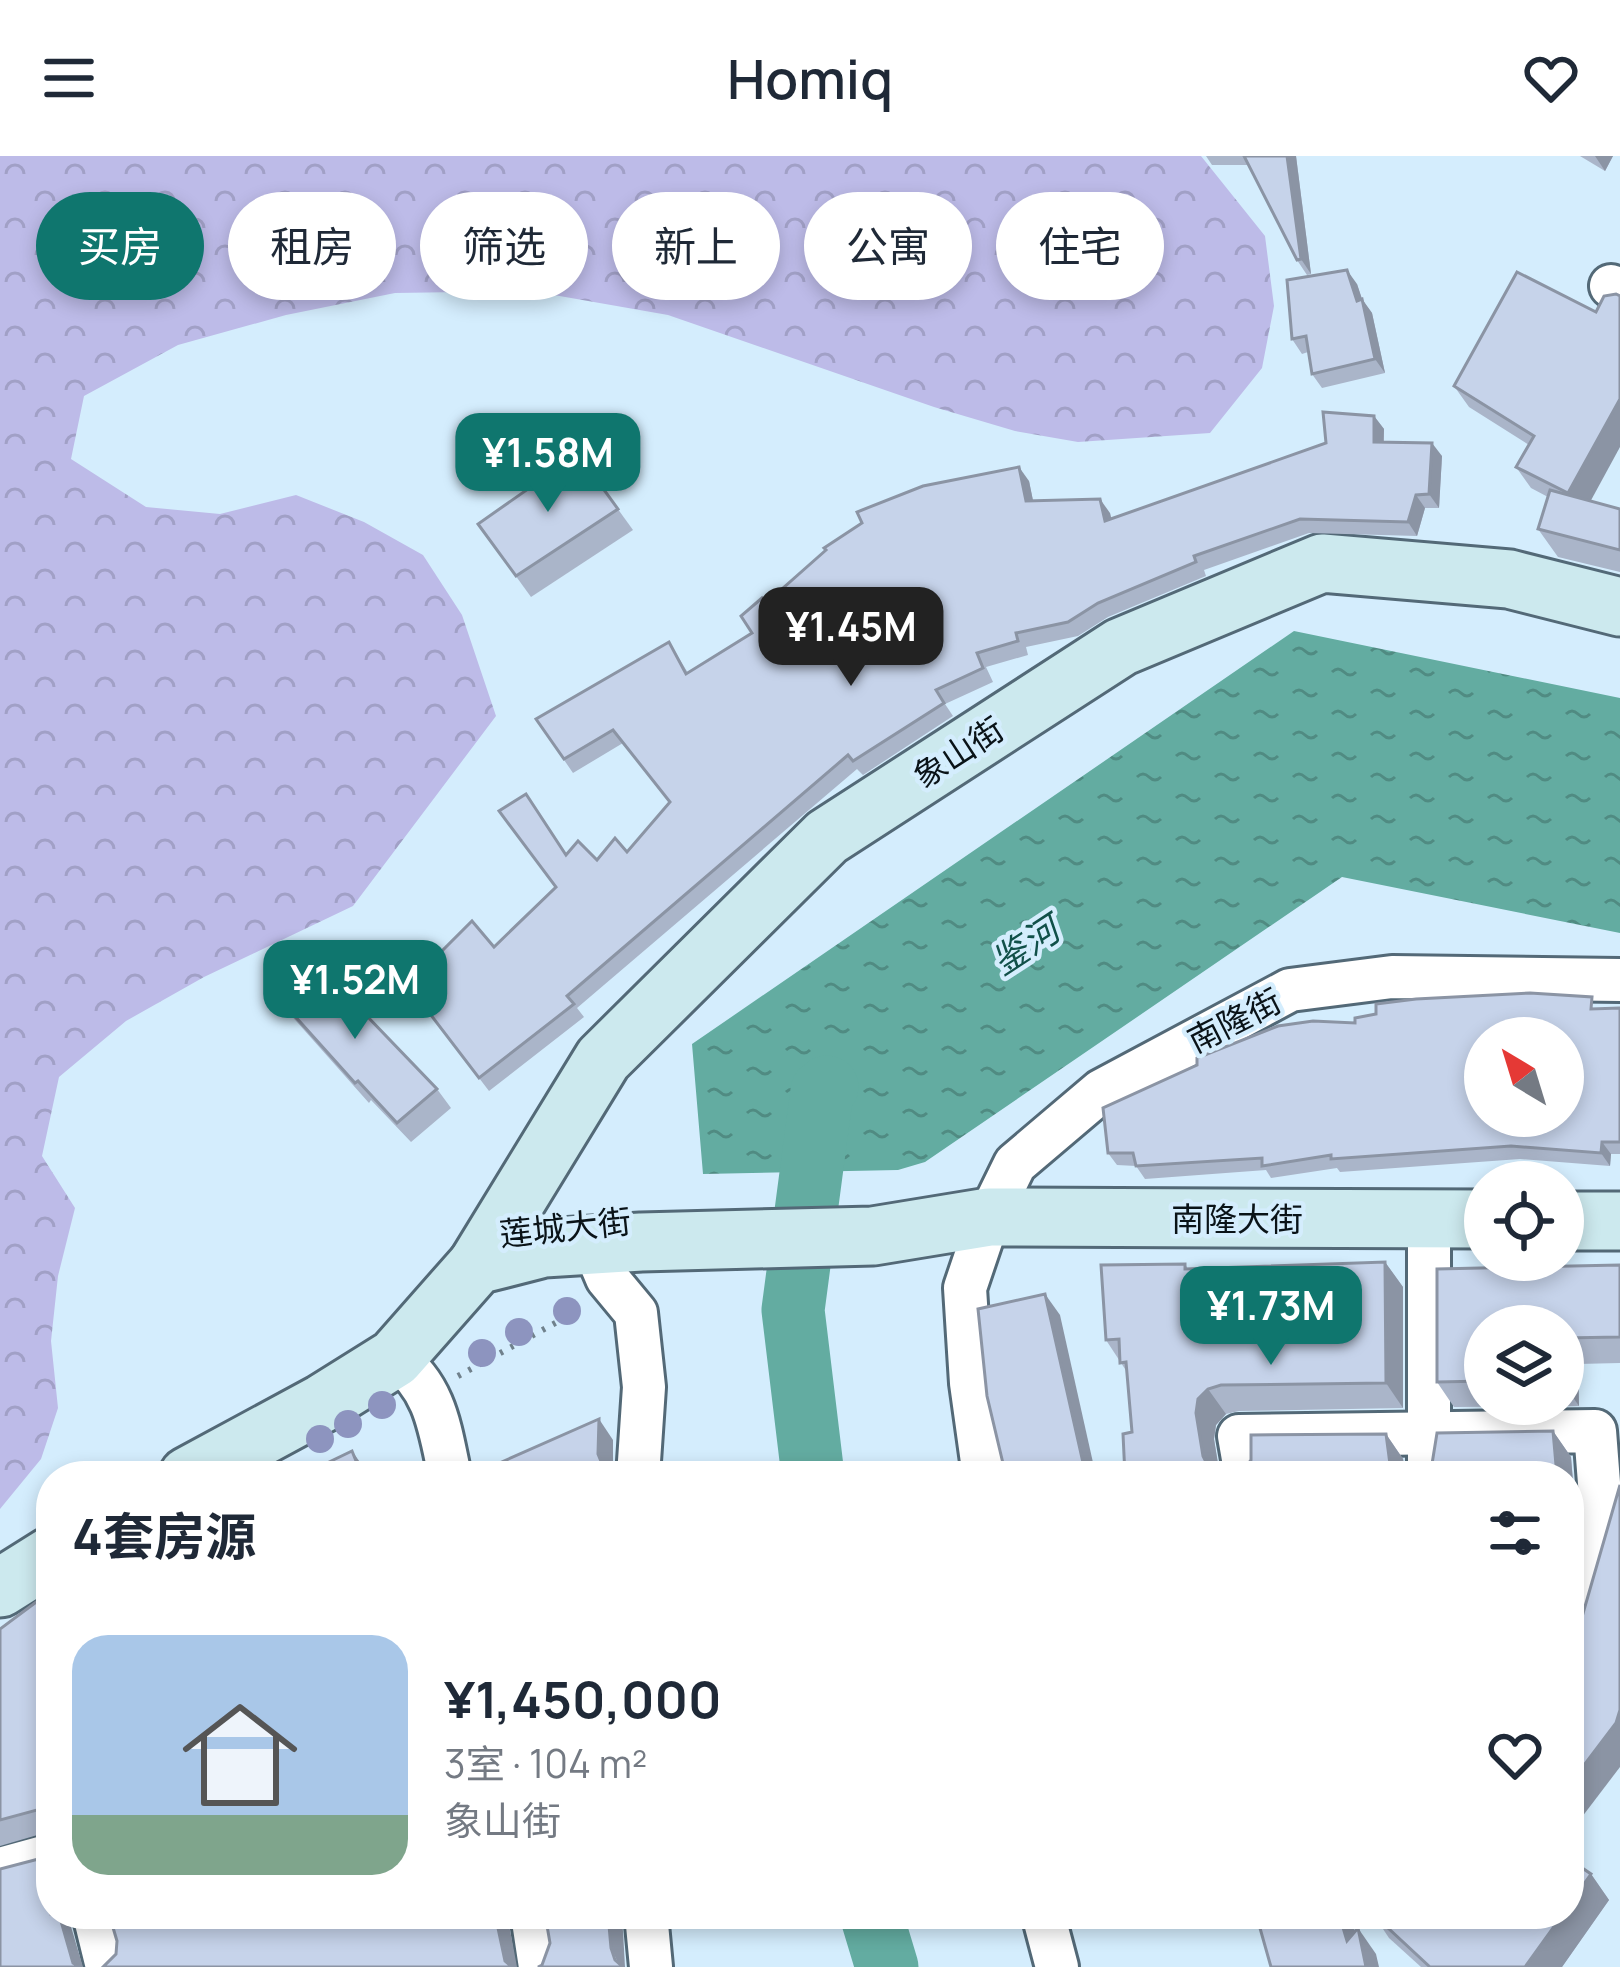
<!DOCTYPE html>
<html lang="zh">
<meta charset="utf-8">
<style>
body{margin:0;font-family:Manrope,"Noto Sans SC",sans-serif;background:#f6f6f7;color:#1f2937;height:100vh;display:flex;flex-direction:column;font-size:45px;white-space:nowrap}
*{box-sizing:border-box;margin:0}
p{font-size:39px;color:#747a83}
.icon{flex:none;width:66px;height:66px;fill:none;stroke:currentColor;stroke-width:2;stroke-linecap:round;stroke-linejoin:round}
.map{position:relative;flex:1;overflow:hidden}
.panel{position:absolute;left:36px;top:1305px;width:1548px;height:468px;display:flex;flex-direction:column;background:#fff;border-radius:48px;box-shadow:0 6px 18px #0003}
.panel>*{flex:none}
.banner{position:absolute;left:36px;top:36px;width:1548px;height:108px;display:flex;gap:24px}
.needle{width:78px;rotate:322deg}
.controls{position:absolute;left:1464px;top:861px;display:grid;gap:24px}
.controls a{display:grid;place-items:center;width:120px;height:120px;border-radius:50%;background:#fff;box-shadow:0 6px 18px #0003;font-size:60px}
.price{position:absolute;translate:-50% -102px;padding:0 27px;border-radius:24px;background:#0f766e;color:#fff;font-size:39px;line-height:78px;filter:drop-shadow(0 3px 6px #0008)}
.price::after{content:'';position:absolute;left:50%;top:72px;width:36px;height:27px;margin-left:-18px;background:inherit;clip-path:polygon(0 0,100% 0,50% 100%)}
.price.on{background:#222;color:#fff}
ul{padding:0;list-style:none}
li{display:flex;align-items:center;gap:36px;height:300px;padding:0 36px}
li+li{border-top:3px solid #e0e1e3}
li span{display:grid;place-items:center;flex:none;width:336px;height:240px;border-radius:36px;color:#555}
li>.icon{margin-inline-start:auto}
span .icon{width:144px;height:144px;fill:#fffc;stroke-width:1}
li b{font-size:51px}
h2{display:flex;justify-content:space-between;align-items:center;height:144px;padding:0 36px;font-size:51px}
.pill{padding:0 42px;border-radius:54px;background:#fff;box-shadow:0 6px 18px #0003;font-size:42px;line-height:108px}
.pill.on{background:#0f766e;color:#fff}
header{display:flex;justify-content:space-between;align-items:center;height:156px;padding:0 36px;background:#fff;font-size:54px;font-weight:600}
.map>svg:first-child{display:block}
.forest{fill:url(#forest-crowns)}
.water{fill:url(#water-ripples)}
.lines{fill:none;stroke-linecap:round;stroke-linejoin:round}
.river{stroke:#63aca1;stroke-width:63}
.minor-casing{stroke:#536977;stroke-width:48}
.secondary-casing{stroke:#536977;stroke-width:63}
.path{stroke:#70818c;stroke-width:6;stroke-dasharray:3 9;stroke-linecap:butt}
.minor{stroke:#fff;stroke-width:42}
.secondary{stroke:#cce9ee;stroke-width:57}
.tree{fill:#8d94bf}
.wall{fill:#aab5c9;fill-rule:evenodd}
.shaded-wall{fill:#8b94a4}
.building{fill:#c6d3ea;stroke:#8b94a4;stroke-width:3;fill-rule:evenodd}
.labels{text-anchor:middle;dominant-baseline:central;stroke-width:9;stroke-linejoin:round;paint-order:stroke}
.street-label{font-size:33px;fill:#0a1318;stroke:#d4edfd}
.water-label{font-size:36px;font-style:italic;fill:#115049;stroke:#d4edfd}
</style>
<header><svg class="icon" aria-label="menu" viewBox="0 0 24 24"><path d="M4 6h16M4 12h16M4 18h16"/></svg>Homiq<svg class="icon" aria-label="heart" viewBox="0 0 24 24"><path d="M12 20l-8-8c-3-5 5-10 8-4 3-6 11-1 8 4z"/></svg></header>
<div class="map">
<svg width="1620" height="1811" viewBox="0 0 1620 1811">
<defs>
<pattern id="forest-crowns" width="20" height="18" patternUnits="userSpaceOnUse" patternTransform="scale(3)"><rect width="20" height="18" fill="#bdbbe8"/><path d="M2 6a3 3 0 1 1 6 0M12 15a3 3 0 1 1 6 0" fill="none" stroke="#a1a0c6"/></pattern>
<pattern id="water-ripples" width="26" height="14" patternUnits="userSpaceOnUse" patternTransform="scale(3)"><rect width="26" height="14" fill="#63aca1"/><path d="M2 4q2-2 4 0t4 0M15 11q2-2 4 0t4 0" fill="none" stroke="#508b82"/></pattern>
</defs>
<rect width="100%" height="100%" fill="#d4edfd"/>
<polygon class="forest" points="0,0 1201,0 1265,80 1274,150 1262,212 1210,277 1078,286 1015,275 934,251 668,159 531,135 395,137 286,159 178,189 84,240 71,303 146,351 220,358 296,339 364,366 423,399 462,459 496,560 353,750 204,821 126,865 59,921 42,1000 75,1052 58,1120 51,1185 58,1252 41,1303 0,1353"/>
<polygon class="water" points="1294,475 1620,542 1620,777 1342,721 925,1006 898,1014 703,1018 692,888"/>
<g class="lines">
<g class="river">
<polyline points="813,1320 793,1154 822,935 827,931"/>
<polyline points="871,1758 887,1811"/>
</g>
<defs>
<g id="minor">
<polyline points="1611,130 1620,136"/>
<polyline points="593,1089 607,1122 636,1157 644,1231 638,1320"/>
<path d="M395 1202C436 1231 440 1274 450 1320"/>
<polyline points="984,1320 971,1227 965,1132 989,1061 1015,1008 1101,935 1290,834 1392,821 1620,824"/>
<polyline points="1246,1320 1239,1280 1595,1275 1602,1366 1569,1506"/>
<polyline points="1429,1320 1429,1063"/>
<polyline points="0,1713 51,1699"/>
<polyline points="94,1758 107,1811"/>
<polyline points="532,1758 540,1811"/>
<polyline points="646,1758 651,1811"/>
<polyline points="1043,1758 1057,1811"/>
</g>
<g id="secondary">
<polyline points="1563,1065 1620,1065"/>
<polyline points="477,1109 603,903 827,681 1121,491 1322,407 1509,423 1620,451"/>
<polyline points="188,1320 323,1247 395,1202 477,1109 544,1092 641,1086 873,1080 989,1061 1485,1063"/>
<polyline points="0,1432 51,1400"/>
</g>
</defs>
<use href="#minor" class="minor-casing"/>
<use href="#secondary" class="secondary-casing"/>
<g class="path">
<polyline points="458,1220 583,1152"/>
<polyline points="112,1320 125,1313"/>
</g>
<use href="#minor" class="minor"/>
<use href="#secondary" class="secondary"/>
</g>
<g class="tree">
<circle cx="567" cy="1155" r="14"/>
<circle cx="519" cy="1176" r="14"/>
<circle cx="482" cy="1197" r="14"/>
<circle cx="382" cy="1249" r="14"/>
<circle cx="348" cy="1268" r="14"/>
<circle cx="320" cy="1283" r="14"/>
</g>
<g class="wall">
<polygon points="1206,0 1296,0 1311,118 1307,119 1297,104 1248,9 1212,9"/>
<polygon points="1580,0 1613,0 1605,15"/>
<polygon points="1517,116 1590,345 1620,353 1620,416 1558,401 1538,373 1548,341 1531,332 1516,311 1529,289 1469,251 1454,230"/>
<polygon points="1357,128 1362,143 1372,157 1385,217 1322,232 1312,218 1308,196 1302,198 1292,183"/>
<polygon points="1374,260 1384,273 1384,286 1442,300 1439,352 1425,352 1417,380 1309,377 1204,414 1206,420 1108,461 1078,480 1026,491 1028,499 986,511 993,526 945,548 953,560 863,619 857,613 577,852 584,861 489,935 408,829 494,791 556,731 566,698 597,704 627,696 670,647 623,587 573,617 536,563 669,486 688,517 752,477 766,447 1029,325 1033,345 1110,357 1111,363 1326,287"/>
<polygon points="578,298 633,374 531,441 478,368"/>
<polygon points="275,838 437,933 451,952 411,986 371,944 369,947 289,857"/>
<polygon points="1620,852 1620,998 1611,998 1610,1010 1520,1003 1340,1016 1337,1012 1271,1022 1266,1014 1145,1023 1136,1010 1117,1009 1108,997 1355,867"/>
<polygon points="1385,1106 1403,1131 1403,1252 1239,1255 1226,1258 1216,1269 1214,1283 1219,1315 1231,1320 1386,1278 1403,1303 1406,1318 1412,1320 1553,1275 1571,1301 1576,1364 1125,1320 1132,1276 1127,1216 1106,1184 1185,1108 1188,1113"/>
<path d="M1620 1109V1207L1578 1208 1579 1250 1454 1251 1437 1226V1113ZM1485 1170H1563V1248H1485Z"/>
<polygon points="51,1435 51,1675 0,1690 0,1473"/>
<polygon points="1591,1718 1609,1744 1562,1811 1421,1811 1389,1782 1373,1758"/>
</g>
<g class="shaded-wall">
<polygon points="1287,0 1296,0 1311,118 1301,103"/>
<polygon points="1595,0 1613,0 1605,15"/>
<polygon points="1347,114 1357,128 1364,149 1362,143 1372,157 1385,217 1375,203"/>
<polygon points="1620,243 1620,291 1583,359 1568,337"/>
<polygon points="1374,260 1384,273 1383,299 1374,286"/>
<polygon points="1432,287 1442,300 1439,352 1429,338"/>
<polygon points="1019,311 1029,325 1036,359 1026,345"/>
<polygon points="1416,339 1425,352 1417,380 1408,366"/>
<polygon points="1100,343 1110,357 1115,379 1105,365"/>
<polygon points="1602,986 1611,998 1610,1010 1601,997"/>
<polygon points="1385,1106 1403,1131 1403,1252 1386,1227"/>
<polygon points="1045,1138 1060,1159 1096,1320 1086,1320"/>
<polygon points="1563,1186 1578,1208 1579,1250 1563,1227"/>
<polygon points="1208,1233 1226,1258 1216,1269 1214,1283 1220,1320 1215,1320 1203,1300 1196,1257 1198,1243"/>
<polygon points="599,1263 613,1284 613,1319 607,1320 598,1298"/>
<polygon points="1553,1275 1571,1301 1576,1364 1569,1398 1569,1320 1557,1320"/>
<polygon points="1386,1278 1403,1303 1406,1320 1398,1320 1390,1308"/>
<polygon points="352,1295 367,1316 368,1320 362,1320"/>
<polygon points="1620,1554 1620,1611 1569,1678 1569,1629"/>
<polygon points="1591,1718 1609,1744 1562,1811 1525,1811 1563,1758 1569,1758 1569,1749"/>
<polygon points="59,1758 70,1758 69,1764 83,1811 76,1811 73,1807"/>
<polygon points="495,1758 507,1758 517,1811 509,1811 505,1805"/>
<polygon points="608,1758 622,1758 625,1811 620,1811 611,1792"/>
<polygon points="1339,1758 1350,1758 1365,1810 1347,1785"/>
<polygon points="1358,1772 1376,1798 1379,1811 1366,1811"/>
</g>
<g class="building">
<polygon points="1244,0 1287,0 1301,103 1297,104"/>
<polygon points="1347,114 1357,145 1362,143 1375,203 1312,218 1306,180 1292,183 1287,124"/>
<polygon points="1517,116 1596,156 1604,140 1616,138 1620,140 1620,243 1568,337 1516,311 1534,280 1454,230"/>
<polygon points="1323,256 1374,260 1374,286 1432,287 1429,338 1416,339 1408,366 1300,363 1194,400 1196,406 1098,447 1068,466 1016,477 1018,485 977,497 983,512 936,534 944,547 853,605 848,599 567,840 574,848 479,922 408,829 472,765 494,791 556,731 499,655 526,638 566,699 578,685 597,704 615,682 627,696 670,646 613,574 564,603 536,563 669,486 686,518 752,477 741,460 762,442 766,447 826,394 824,392 862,367 857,356 923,330 1019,311 1026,345 1100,343 1105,365 1326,287"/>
<polygon points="578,298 618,353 516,420 478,368"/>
<polygon points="1550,334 1620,353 1620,394 1538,373"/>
<polygon points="314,805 437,933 397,967 358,925 355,927 275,838"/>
<path d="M1530 837 1592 841 1591 853 1620 852V986H1602L1601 997 1511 990 1331 1003V999L1262 1010V1002L1136 1010 1133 997H1108L1103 952 1197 909V902L1278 870 1313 865 1355 867V862L1376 858V848L1416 843ZM1485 882H1563V960H1485Z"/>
<polygon points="1385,1106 1386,1227 1221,1229 1208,1233 1198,1243 1196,1257 1203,1300 1209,1312 1231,1320 1243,1315 1251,1304 1251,1279 1386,1278 1390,1308 1399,1317 1412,1320 1432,1308 1437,1277 1553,1275 1557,1320 1125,1320 1123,1278 1132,1276 1126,1206 1120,1207 1119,1183 1106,1184 1101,1109 1185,1108 1185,1113"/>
<polygon points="1620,1109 1620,1181 1563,1182 1563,1170 1485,1170 1485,1225 1437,1226 1437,1113"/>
<polygon points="1045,1138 1086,1320 1006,1320 987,1240 978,1153"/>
<polygon points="599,1263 598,1298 607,1320 470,1320"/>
<polygon points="352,1295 362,1320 300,1320"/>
<polygon points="1620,1329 1620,1554 1616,1567 1569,1629 1569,1506"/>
<polygon points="51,1435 51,1645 41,1653 0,1664 0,1473"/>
<polygon points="50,1700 51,1758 59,1758 73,1807 80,1811 0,1811 0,1713"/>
<polygon points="1569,1703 1591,1718 1569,1749"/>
<polygon points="109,1758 495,1758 505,1805 512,1811 103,1811 116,1798 117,1785"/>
<polygon points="545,1758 608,1758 611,1792 615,1804 623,1811 538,1811 542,1809 550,1787"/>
<polygon points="1256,1758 1339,1758 1347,1785 1358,1772 1366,1811 1271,1811"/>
<polygon points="1373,1758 1563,1758 1525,1811 1430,1811"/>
</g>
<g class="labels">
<g class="street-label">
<text transform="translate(958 596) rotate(-33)">象山街</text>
<text transform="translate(1234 864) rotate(-27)">南隆街</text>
<text x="1237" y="1062">南隆大街</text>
<text transform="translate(565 1071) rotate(-6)">莲城大街</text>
</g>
<g class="water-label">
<text transform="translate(1025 789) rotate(-33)">鉴河</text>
</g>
</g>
</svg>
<div class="controls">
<a><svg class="needle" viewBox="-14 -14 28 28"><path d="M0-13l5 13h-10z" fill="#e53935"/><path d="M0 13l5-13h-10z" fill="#747a83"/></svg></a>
<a><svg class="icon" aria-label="locate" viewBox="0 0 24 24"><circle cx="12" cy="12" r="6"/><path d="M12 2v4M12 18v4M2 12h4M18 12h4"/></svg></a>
<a><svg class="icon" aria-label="layers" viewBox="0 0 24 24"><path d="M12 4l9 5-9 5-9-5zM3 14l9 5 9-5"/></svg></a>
</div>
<b class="price" style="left:548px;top:359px">¥1.58M</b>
<b class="price on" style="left:851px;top:533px">¥1.45M</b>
<b class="price" style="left:355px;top:886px">¥1.52M</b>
<b class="price" style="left:1271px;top:1212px">¥1.73M</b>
<div class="banner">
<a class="pill on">买房</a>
<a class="pill">租房</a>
<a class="pill">筛选</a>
<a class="pill">新上</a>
<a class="pill">公寓</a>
<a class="pill">住宅</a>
</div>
<section class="panel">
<h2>4套房源<svg class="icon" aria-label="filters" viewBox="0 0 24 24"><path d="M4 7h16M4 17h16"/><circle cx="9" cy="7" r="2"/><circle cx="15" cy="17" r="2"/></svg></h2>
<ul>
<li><span style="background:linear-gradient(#a9c7e8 75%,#7fa58c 0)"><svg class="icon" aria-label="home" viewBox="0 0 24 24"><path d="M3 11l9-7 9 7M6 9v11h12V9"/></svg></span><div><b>¥1,450,000</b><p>3室 · 104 m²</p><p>象山街</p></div><svg class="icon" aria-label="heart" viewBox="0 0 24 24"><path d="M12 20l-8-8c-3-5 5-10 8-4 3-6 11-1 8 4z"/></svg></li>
</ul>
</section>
</div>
